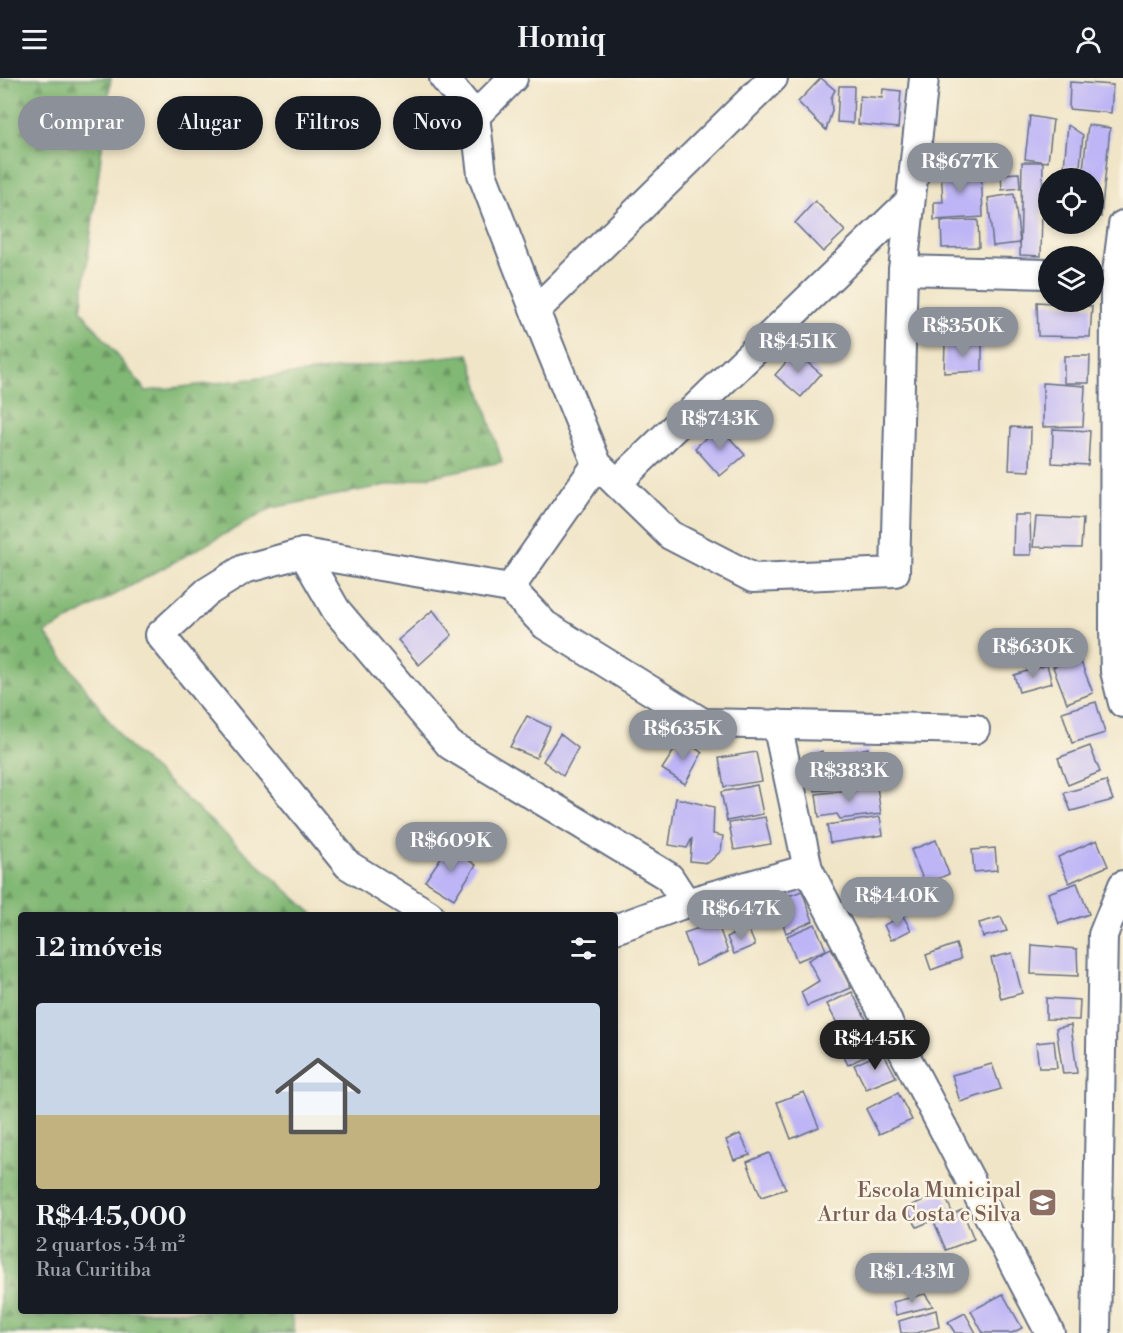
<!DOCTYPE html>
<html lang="pt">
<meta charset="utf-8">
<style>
body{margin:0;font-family:"Libre Bodoni",serif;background:#20242c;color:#f1f3f6;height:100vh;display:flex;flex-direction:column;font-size:22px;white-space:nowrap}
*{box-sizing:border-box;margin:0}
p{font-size:20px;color:#9ea1a6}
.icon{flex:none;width:33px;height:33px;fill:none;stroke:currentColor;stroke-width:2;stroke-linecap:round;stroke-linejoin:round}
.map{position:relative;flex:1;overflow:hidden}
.side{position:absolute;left:18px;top:834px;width:600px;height:402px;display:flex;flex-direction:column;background:#171b24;border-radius:6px;box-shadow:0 3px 9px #0003}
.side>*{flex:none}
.top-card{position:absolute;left:18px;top:18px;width:600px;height:54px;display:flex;gap:12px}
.controls{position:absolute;left:1038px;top:90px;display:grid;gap:12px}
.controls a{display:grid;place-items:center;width:66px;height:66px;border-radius:50%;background:#171b24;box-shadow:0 3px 9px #0003;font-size:30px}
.price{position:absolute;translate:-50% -51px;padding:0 14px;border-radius:21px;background:#8c9099;color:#fff;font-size:20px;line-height:39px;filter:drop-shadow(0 2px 3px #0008)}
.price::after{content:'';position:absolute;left:50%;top:36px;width:18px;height:14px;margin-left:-9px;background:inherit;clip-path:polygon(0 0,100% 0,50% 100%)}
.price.selected{background:#222;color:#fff}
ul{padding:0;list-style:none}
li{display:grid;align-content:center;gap:12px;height:318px;padding:0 18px}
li+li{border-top:2px solid #363941}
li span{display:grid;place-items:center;height:186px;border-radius:6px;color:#555}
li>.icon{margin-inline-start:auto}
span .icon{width:108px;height:108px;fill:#fffc;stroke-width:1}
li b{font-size:26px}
h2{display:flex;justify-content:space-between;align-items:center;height:72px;padding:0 18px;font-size:26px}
.chip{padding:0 21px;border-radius:27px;background:#171b24;box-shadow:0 3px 9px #0003;font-size:21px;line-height:54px}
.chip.selected{background:#8c9099;color:#fff}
header{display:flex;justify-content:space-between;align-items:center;height:78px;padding:0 18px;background:#171b24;font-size:27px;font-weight:800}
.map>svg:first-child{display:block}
.forest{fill:url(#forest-firs);stroke:#4e7469;stroke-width:1.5}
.building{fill:#beb5f6}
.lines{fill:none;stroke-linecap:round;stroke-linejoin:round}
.minor-casing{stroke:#666f83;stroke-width:32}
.minor{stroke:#fff;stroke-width:28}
.labels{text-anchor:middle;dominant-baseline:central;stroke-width:5;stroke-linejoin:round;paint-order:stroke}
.education-label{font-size:21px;fill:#785e54;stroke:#fcf5e5;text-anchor:end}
</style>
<header><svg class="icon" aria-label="menu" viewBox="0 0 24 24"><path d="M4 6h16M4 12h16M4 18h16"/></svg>Homiq<svg class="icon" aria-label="person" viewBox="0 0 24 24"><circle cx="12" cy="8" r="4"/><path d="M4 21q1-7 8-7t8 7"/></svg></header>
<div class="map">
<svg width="1123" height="1255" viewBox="0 0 1123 1255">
<defs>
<pattern id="forest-firs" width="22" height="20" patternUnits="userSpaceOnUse" patternTransform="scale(1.5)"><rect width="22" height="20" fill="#82b874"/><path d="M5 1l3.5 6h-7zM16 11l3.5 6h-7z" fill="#6a9662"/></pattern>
</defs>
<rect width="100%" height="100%" fill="#fcf5e5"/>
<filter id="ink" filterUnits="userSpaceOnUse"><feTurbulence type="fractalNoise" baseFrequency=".0167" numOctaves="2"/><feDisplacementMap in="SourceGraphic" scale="12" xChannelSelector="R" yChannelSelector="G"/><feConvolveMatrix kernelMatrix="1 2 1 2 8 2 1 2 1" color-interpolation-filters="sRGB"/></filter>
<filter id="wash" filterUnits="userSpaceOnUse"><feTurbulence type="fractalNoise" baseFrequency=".008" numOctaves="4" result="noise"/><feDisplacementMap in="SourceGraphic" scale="24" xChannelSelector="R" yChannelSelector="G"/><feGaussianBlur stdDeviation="1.35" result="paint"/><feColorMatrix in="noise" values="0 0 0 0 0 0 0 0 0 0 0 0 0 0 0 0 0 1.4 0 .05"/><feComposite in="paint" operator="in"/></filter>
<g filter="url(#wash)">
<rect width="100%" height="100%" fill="#f0e5c7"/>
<polygon class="forest" points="0,0 111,0 81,232 146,313 469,276 502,384 272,430 45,555 126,666 314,837 21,837 21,1233 290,1233 295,1255 0,1255"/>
<g id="blocks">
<g class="building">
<polygon points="821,0 835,12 831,20 832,33 826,52 798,24"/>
<polygon points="1070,4 1113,7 1111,35 1069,31"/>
<polygon points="839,8 854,8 853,45 837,44"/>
<polygon points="883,11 901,13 898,50 858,46 860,18 882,20"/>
<polygon points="1030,38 1053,42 1048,84 1025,81"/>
<polygon points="1068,47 1083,57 1080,88 1064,89"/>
<polygon points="1088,47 1110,50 1101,139 1094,138 1094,100 1082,100"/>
<polygon points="1022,84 1043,84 1041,178 1020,177"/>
<polygon points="981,88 983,139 934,142 934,124 943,124 941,90"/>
<polygon points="1019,95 1020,110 1002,112 1001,96"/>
<polygon points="1014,116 1020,165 993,168 988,120"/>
<polygon points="815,123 845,153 823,174 795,145"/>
<polygon points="978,142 979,169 942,170 941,143"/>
<polygon points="1037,224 1092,228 1090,259 1038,258"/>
<polygon points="945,266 982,267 982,293 944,295"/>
<polygon points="795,274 821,296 801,319 775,297"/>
<polygon points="1064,278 1090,278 1089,305 1064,305"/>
<polygon points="1043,305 1085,308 1083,348 1043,349"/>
<polygon points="719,348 745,377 720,398 695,370"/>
<polygon points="1011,349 1031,350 1030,393 1009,392"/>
<polygon points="1053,351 1090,353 1088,387 1052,385"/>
<polygon points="1014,437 1030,437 1031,477 1013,477"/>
<polygon points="1036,439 1083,441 1081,470 1033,469"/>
<polygon points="433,532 452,557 419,587 398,562"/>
<polygon points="1079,579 1093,615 1067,625 1053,589"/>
<polygon points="1047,587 1052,605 1019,614 1014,597"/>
<polygon points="1096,624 1105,655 1072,665 1062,634"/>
<polygon points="527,638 550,649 536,680 510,669"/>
<polygon points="560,656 578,670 563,698 543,683"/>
<polygon points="682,660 702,675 685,706 662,691"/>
<polygon points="1090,668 1100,694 1068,707 1058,680"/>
<polygon points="868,670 875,704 848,709 841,676"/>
<polygon points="822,673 824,689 838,686 843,710 815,713 812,677"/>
<polygon points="756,674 762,703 724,709 719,680"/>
<polygon points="1106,703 1113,722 1071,733 1064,715"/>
<polygon points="757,707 763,736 727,743 721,714"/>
<polygon points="877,709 881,736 840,741 837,736 819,739 816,716"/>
<polygon points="676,720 714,729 713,756 723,758 721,773 708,785 690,783 692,760 687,770 669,767"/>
<polygon points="765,739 771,766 734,772 729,745"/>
<polygon points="880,739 883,757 830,765 827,747"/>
<polygon points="936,762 949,796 925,806 911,772"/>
<polygon points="1097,762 1108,788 1069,805 1058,779"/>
<polygon points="448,769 476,787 454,821 425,803"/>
<polygon points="995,770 997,792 974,794 972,772"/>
<polygon points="884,804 894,826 872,837 862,813"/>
<polygon points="1077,805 1089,836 1059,846 1048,815"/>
<polygon points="802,813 813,843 786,855 775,823"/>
<polygon points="903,838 911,852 891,862 884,847"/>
<polygon points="1001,839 1007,853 983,859 979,845"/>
<polygon points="717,844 728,874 696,888 684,855"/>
<polygon points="815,846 826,872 797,883 787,858"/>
<polygon points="748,850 755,867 734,876 727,859"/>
<polygon points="956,866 961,881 931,892 926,877"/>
<polygon points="1032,867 1077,871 1078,898 1031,896"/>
<polygon points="831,870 851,910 807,928 801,914 819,903 808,882"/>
<polygon points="1012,875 1022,915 1001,921 991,880"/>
<polygon points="852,914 869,947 844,959 827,926"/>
<polygon points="1046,920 1080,922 1079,942 1046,941"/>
<polygon points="1071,947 1077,995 1063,996 1056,950"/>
<polygon points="869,952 879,971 848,987 838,967"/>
<polygon points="1054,963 1057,990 1039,990 1036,965"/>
<polygon points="883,974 896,999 866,1011 854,987"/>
<polygon points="992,986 1001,1011 960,1024 952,997"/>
<polygon points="804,1014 819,1049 791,1061 777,1024"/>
<polygon points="898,1015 912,1042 879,1056 866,1031"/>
<polygon points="740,1056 750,1077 734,1082 726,1062"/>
<polygon points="769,1075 786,1111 761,1119 747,1084"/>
<polygon points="943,1113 952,1134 917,1149 906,1130"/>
<polygon points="962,1132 974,1161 946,1172 934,1144"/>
<polygon points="925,1216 933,1228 896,1237 893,1224"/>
<polygon points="1003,1216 1022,1250 1012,1255 983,1255 971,1233"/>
<polygon points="936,1232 939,1249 916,1255 901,1255 899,1243"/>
<polygon points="965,1235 976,1255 955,1255 948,1244"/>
</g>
</g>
</g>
<g filter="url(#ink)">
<use href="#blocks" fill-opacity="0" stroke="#666f83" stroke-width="1.5"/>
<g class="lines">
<defs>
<g id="minor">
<polyline points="444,0 475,38 482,96 535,233 597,386 670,457 753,500 895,494 903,192 924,0"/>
<polyline points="475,38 513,0"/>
<polyline points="1123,147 1115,210 1114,551 1115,593 1123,625"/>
<polyline points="903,192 1048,196"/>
<polyline points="535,233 773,0"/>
<polyline points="617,405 910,123"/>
<polyline points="303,475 336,532 450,667 669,799 686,825"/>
<polyline points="510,510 597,386"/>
<polyline points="777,646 808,791 1050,1255"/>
<polyline points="429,837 348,787 160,557 207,514 244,491 303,475 510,510 545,547 703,645 975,651"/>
<polyline points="615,851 686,825 808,791"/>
<polyline points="1096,1255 1103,857 1123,807"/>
</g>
</defs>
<use href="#minor" class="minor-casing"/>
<use href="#minor" class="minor"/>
</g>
</g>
<defs>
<symbol id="school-square" viewBox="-11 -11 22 22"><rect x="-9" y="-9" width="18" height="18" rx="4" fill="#8d6e63" stroke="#fcf5e5"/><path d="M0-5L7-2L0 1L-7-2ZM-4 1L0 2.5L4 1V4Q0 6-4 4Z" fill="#fff"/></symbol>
</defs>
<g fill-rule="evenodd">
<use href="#school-square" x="1026" y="1108" width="33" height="33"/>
</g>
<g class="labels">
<g class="education-label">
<text x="1021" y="1113">Escola Municipal<tspan x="1021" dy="24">Artur da Costa e Silva</tspan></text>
</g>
</g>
</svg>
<div class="controls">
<a><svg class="icon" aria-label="locate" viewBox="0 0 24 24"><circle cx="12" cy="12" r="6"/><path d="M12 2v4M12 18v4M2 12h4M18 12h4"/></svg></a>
<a><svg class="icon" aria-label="layers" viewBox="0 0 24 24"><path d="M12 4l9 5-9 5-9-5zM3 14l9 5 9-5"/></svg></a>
</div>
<b class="price" style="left:960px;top:116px">R$677K</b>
<b class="price" style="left:963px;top:280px">R$350K</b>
<b class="price" style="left:798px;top:296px">R$451K</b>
<b class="price" style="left:720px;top:373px">R$743K</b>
<b class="price" style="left:1033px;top:601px">R$630K</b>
<b class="price" style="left:683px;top:683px">R$635K</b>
<b class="price" style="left:849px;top:725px">R$383K</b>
<b class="price" style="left:451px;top:795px">R$609K</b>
<b class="price" style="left:897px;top:850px">R$440K</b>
<b class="price" style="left:741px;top:863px">R$647K</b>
<b class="price selected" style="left:875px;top:993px">R$445K</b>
<b class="price" style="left:912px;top:1226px">R$1.43M</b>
<div class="top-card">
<a class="chip selected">Comprar</a>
<a class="chip">Alugar</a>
<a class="chip">Filtros</a>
<a class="chip">Novo</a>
</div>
<section class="side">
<h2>12 imóveis<svg class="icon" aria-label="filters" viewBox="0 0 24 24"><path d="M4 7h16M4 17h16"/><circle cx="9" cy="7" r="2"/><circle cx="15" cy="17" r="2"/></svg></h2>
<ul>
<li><span style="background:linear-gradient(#c9d6e8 60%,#c2b280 0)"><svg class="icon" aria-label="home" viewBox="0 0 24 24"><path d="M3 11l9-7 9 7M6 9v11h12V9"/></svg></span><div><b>R$445,000</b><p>2 quartos · 54 m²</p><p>Rua Curitiba</p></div></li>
</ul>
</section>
</div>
